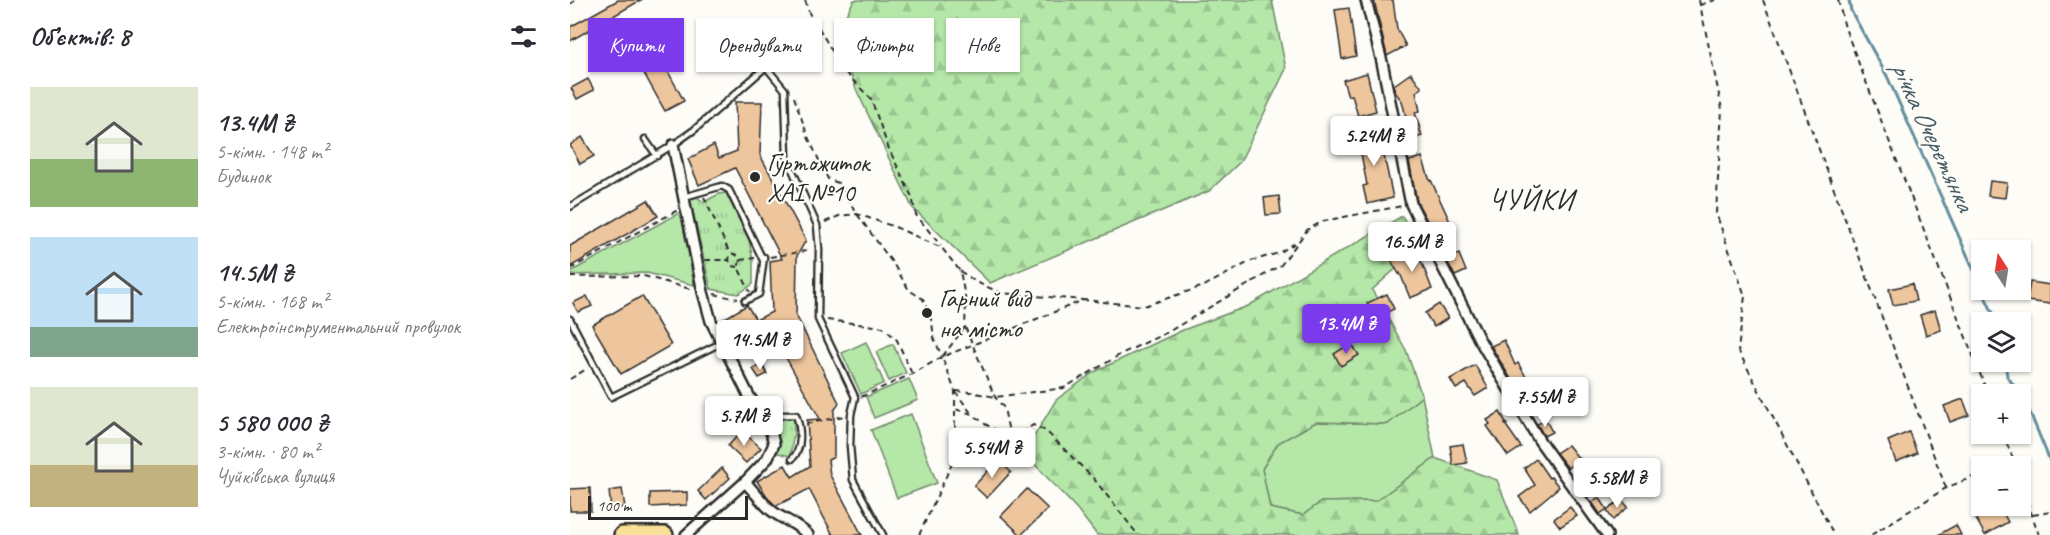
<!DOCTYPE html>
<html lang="uk">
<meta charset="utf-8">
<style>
body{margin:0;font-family:Caveat,sans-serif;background:#f2f2f3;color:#2b2b33;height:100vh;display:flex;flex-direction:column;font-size:22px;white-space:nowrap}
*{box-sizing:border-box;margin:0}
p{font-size:20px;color:#7c7c81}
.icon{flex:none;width:33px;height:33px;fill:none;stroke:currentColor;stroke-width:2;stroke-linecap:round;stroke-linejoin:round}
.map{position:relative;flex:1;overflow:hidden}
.drawer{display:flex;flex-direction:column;background:#fff;width:570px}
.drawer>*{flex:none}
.banner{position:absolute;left:18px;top:18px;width:570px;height:54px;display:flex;gap:12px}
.needle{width:39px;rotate:348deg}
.buttons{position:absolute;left:1401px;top:240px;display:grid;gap:12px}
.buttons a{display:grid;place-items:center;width:60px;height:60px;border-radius:0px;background:#fff;box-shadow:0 2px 4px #0004;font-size:30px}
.scale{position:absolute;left:18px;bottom:15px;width:160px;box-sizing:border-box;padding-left:6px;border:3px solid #2b2b2b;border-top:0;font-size:16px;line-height:21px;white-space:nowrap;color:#2b2b2b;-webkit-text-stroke:4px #fdfcf7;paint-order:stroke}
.price{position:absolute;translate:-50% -51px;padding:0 14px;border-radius:6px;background:#fff;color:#222;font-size:20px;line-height:39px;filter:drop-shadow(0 2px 3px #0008)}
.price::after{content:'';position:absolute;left:50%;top:36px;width:18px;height:14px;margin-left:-9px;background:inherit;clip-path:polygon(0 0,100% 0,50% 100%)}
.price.selected{background:#7c3aed;color:#fff}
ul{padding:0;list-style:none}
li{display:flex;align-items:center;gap:18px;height:150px;padding:0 30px}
li span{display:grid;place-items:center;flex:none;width:168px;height:120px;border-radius:0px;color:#555}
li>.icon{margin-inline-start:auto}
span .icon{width:72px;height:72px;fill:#fffc;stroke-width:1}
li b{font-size:26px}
h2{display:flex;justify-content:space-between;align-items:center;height:72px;padding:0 30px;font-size:26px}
.tag{padding:0 21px;border-radius:0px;background:#fff;box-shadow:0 2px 4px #0004;font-size:21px;line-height:54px}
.tag.selected{background:#7c3aed;color:#fff}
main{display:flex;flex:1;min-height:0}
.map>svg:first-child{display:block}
.green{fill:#b4e7a8;stroke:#70896a;stroke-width:1.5}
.forest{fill:url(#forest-firs);stroke:#70896a;stroke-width:1.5}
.park{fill:url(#park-tufts);stroke:#70896a;stroke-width:1.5}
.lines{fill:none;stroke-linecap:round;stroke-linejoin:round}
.stream{stroke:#638d9e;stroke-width:3}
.building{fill:#eec69e;stroke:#2b2b2b;stroke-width:1.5}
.service-casing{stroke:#2b2b2b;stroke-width:9}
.minor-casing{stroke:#2b2b2b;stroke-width:14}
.primary-casing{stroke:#2b2b2b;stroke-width:20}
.path{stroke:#2b2b2b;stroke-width:2;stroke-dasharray:6 4.5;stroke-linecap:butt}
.service{stroke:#fdfcf7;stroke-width:4.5}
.minor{stroke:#fdfcf7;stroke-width:9}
.primary{stroke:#fadf96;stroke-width:15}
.poi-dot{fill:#2b2b2b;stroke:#fdfcf7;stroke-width:2}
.labels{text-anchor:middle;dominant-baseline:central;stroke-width:4.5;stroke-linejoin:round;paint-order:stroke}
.poi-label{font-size:26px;fill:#2b2b2b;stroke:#fdfcf7;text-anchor:start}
.water-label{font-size:27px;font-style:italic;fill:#475c64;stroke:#fdfcf7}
.quarter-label{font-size:28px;letter-spacing:1.5px;fill:#2b2b2b;stroke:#fdfcf7}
</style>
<main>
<section class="drawer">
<h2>Об’єктів: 8<svg class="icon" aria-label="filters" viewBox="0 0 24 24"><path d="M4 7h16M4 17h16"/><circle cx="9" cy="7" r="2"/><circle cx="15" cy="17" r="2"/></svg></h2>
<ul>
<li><span style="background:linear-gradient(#dfe7d0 60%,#8fb573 0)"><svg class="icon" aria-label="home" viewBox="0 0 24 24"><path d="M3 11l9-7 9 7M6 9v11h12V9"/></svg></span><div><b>13.4M ₴</b><p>5-кімн. · 148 m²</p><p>Будинок</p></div></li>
<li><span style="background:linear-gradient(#bfe0f5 75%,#7fa58c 0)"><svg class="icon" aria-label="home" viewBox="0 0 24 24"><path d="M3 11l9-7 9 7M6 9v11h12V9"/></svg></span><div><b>14.5M ₴</b><p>5-кімн. · 168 m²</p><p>Електроінструментальний провулок</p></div></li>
<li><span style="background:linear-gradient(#dfe7d0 65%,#c2b280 0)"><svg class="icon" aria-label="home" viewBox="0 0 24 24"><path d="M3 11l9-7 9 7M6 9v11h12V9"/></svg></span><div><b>5 580 000 ₴</b><p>3-кімн. · 80 m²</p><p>Чуйківська вулиця</p></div></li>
</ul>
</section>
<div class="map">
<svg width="1480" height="535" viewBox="0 0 1480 535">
<defs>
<pattern id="forest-firs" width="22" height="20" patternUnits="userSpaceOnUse" patternTransform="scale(1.5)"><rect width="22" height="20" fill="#b4e7a8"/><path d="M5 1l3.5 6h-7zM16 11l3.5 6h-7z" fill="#9bc691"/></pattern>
<pattern id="park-tufts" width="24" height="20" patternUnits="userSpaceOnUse" patternTransform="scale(1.5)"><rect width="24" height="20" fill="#b4e7a8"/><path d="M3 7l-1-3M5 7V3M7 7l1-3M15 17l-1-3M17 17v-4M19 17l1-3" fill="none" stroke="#9bc691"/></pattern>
</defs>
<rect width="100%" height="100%" fill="#fdfcf7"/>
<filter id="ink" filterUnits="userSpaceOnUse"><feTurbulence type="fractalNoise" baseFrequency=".0167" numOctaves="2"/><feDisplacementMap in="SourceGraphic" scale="12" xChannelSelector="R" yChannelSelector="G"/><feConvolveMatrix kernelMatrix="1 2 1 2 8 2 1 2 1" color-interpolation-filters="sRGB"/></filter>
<g filter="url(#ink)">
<g class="green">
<polygon points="111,212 124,285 77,273 0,275 0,272"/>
<polygon points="296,342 314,383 291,394 272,353"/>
<polygon points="323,344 336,373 319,381 306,352"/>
<polygon points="339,379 348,400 304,418 296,397"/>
<polygon points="852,396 865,458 806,501 751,502 733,515 700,508 692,469 708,443 746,422 818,424"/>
<polygon points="341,414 367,483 327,498 301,430"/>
</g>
<g class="forest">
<polygon points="284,0 702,0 716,69 670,162 639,191 420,283 342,207 286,89 266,34"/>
<polygon points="832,216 850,247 802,290 836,350 852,396 818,424 746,422 708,443 692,469 700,508 733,515 751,502 806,501 865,458 927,480 949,535 527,535 507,509 454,453 486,400 524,372 613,330 678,306"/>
</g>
<g class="park">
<polygon points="156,193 179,240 183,261 183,284 168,294 141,289 120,200 127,197 134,202 149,194"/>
<polygon points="221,417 224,419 224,434 220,456 208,453 203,421"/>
</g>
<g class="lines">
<g class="stream">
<polyline points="1279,0 1281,11 1317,76 1412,288"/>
<polyline points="1412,290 1427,322"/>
<polyline points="1435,362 1437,376 1450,394"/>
<polyline points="1450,395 1456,403 1480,461"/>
</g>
</g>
<g class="building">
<polygon points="48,0 71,0 0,41 0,27"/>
<polygon points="804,0 823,0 827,29 836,46 817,56"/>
<polygon points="779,8 786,56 772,59 765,10"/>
<polygon points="84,46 114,101 95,111 65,57"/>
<polygon points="797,73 806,111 788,116 782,95 778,96 773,80"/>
<polygon points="841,73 852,88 846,92 850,111 845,112 852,136 836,141 831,122 837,121 832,101 825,92 824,85"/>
<polygon points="18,79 24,90 7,99 1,88"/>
<polygon points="165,102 192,102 190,155 236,240 227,256 226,315 269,403 264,411 264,457 258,460 260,475 292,535 263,535 239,489 206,506 198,498 187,481 215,465 222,477 240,466 237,420 250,419 199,327 167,346 152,320 177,305 186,320 202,312 200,261 212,259 165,168 129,185 118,159 144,145 149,158 167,151"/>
<polygon points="808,127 823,198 797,204 793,186 797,185 787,132"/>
<polygon points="12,137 24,156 10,164 0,145"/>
<polygon points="852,157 860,181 861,180 886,235 871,243 862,221 858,222 847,202 839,161"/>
<polygon points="1420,181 1437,183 1435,198 1418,196"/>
<polygon points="709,196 711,214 696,215 694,198"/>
<polygon points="78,200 88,216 0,267 0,246"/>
<polygon points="843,247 852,263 862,289 840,298 830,273 829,274 821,260"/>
<polygon points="889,254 896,271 885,276 876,259"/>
<polygon points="1460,282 1480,285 1480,304 1457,301"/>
<polygon points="1342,284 1346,301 1323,305 1319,289"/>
<polygon points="817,294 824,309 804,318 797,303"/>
<polygon points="17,296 22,306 8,312 3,303"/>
<polygon points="72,296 101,345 51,374 22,325"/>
<polygon points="869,304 878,318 864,327 855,313"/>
<polygon points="1365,310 1371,330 1356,335 1350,315"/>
<polygon points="934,340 945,365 948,363 971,403 959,409 921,346"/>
<polygon points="781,343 789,355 771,366 764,354"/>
<polygon points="192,364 197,374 189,378 183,369"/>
<polygon points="905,365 918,388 905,396 896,383 886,389 880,379"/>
<polygon points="1393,399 1399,415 1380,422 1374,406"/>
<polygon points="930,412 937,424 935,424 951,447 938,456 917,426 920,424 917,420"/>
<polygon points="976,420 982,432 974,436 967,424"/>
<polygon points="172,431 191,448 176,463 158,446"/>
<polygon points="1339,432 1347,453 1326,462 1318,441"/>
<polygon points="893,444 897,463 883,465 880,446"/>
<polygon points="998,445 1009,459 998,468 986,453"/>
<polygon points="966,459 979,478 981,477 989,487 960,511 949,497 965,485 954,468"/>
<polygon points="428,460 441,472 417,498 404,486"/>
<polygon points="152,468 160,478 136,500 128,491"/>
<polygon points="20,488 21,511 0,511 0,489"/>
<polygon points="52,489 55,507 41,509 39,491"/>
<polygon points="457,489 478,509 451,535 431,516"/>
<polygon points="117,492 117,505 80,507 80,493"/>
<polygon points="1029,497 1037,509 1030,514 1022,502"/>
<polygon points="1051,499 1058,507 1043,520 1037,511"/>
<polygon points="1425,506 1429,506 1438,522 1415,535 1405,517"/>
<polygon points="1000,507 1007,516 990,527 984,519"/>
<polygon points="1386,525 1391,535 1368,535"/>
</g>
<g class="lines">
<defs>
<g id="service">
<polyline points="196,67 215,90 217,158 247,225 249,249 248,319 285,397 281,415 280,446 283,480 313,535"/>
<polyline points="75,139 87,156"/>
<polyline points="114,197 152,186 159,190 193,260 194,257 189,294 175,301"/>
<polyline points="0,207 103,145 124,130 230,37"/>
<polyline points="0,319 41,397 151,343"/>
<path d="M195 421 212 415H226C231 428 233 449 222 459"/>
</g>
<g id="minor">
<polyline points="796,0 812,62 841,204 909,339 969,440 1037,535"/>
<polyline points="103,145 133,292 141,321 179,396 200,428 204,444 197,459 175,482 116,535"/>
<path d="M175 482C184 491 192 503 202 511 215 521 225 522 238 535"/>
</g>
<polyline id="primary" points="52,535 95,535"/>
</defs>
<use href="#service" class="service-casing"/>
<use href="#minor" class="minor-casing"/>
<use href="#primary" class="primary-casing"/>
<g class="path">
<polyline points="235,0 241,18 247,25 273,70 301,99 318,147 342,197 346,215 371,246"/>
<polyline points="1129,0 1152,109 1146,213 1175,296 1168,350 1264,535"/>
<polyline points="1193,0 1376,488"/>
<polyline points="1268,0 1275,28 1418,394"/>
<polyline points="0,4 6,0"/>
<polyline points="1130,5 1145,0"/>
<polyline points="235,32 241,18"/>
<polyline points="224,97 238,137 258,179 268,183 287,214 324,265 339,290 353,299 362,322 364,338 372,357"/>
<polyline points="134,197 160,254"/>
<polyline points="255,222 269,216 287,214 325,227 372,248 390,271 396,302 395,327 372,357 385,391 385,409 402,414 415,424 439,437 446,437 463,425 476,431 524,479 568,535"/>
<polyline points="200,257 241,250"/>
<polyline points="135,260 159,260"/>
<polyline points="170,260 185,258"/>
<path d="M168 267 162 266 159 260 160 254H165C170 258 171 261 168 267L180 292"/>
<polyline points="0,269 108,210"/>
<polyline points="390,271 406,282 431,293 513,300"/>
<polyline points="0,277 74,276 124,290"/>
<polyline points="144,294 168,299"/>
<polyline points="257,320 313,327 327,340 342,374"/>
<polyline points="395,327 425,397 434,408 443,452"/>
<polyline points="0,379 18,368"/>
<polyline points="385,391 401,413"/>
<polyline points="386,391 401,392 425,397 494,388 553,353 598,332 711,265 737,230 753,221 832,206"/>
<polyline points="291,397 342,374 372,357 514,300 574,306 634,286 681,261 709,253 725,243"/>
<polyline points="236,424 274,416"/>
<polyline points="1433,434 1446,466"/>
<polyline points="1428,466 1443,460"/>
<polyline points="1450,481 1469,535"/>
<polyline points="1463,515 1480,512"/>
<polyline points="349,535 385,457 385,410"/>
<polyline points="1301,535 1376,488 1412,473"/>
</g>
<use href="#service" class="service"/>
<use href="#minor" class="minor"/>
<use href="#primary" class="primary"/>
</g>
</g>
<g class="poi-dot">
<circle cx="185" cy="177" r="6"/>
<circle cx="357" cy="313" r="6"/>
</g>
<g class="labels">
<g class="poi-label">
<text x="197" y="162">Гуртожиток<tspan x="197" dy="30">ХАІ №10</tspan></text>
<text x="369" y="298">Гарний вид<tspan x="369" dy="30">на місто</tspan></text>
</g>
<g class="water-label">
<text transform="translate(1363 136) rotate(65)">річка Очеретянка</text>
</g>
<g class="quarter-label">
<text x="962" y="199">ЧУЙКИ</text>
</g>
</g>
</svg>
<div class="buttons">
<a><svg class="needle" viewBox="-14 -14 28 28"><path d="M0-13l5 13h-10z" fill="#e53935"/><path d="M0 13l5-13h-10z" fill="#7c7c81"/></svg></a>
<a><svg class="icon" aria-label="layers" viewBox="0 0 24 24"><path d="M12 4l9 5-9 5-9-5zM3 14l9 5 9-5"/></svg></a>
<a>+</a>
<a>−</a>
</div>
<div class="scale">100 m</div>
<b class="price" style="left:804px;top:167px">5.24M ₴</b>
<b class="price" style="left:842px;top:273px">16.5M ₴</b>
<b class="price selected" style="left:776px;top:355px">13.4M ₴</b>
<b class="price" style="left:190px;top:371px">14.5M ₴</b>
<b class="price" style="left:975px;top:428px">7.55M ₴</b>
<b class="price" style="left:174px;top:447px">5.7M ₴</b>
<b class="price" style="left:422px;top:479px">5.54M ₴</b>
<b class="price" style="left:1047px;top:509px">5.58M ₴</b>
<div class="banner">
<a class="tag selected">Купити</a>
<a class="tag">Орендувати</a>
<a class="tag">Фільтри</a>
<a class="tag">Нове</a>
</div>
</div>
</main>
